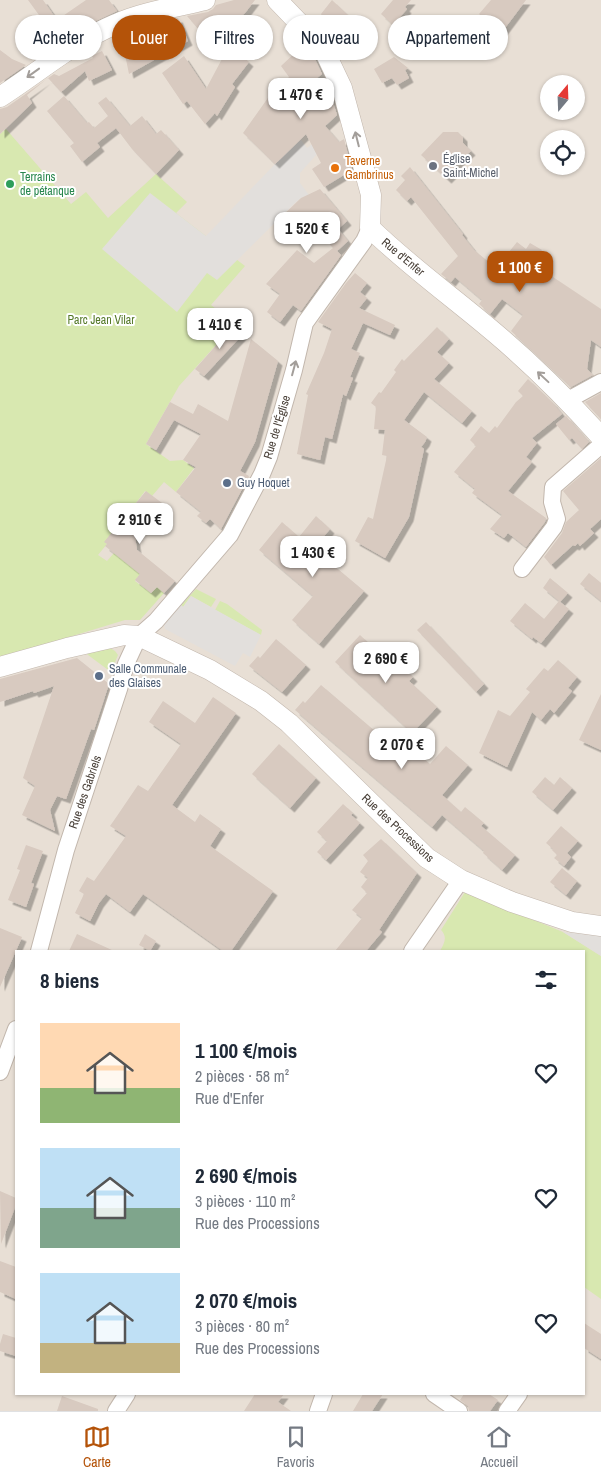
<!DOCTYPE html>
<html lang="fr">
<meta charset="utf-8">
<style>
body{margin:0;font-family:"Archivo Narrow",sans-serif;background:#f6f6f7;color:#1f2937;height:100vh;display:flex;flex-direction:column;font-size:19px;white-space:nowrap}
*{box-sizing:border-box;margin:0}
p{font-size:16px;color:#747a83}
.icon{flex:none;width:28px;height:28px;fill:none;stroke:currentColor;stroke-width:2;stroke-linecap:round;stroke-linejoin:round}
.map{position:relative;flex:1;overflow:hidden}
.side{position:absolute;left:15px;top:950px;width:570px;height:445px;display:flex;flex-direction:column;background:#fff;border-radius:0px;box-shadow:0 1px 4px #0004}
.side>*{flex:none}
.guide{position:absolute;left:15px;top:15px;width:571px;height:45px;display:flex;gap:10px}
.needle{width:32px;rotate:19deg}
.buttons{position:absolute;left:540px;top:75px;display:grid;gap:10px}
.buttons a{display:grid;place-items:center;width:45px;height:45px;border-radius:50%;background:#fff;box-shadow:0 1px 4px #0004;font-size:25px}
.price{position:absolute;translate:-50% -42px;padding:0 11px;border-radius:10px;background:#fff;color:#222;font-size:16px;line-height:32px;filter:drop-shadow(0 1px 2px #0008)}
.price::after{content:'';position:absolute;left:50%;top:30px;width:15px;height:11px;margin-left:-8px;background:inherit;clip-path:polygon(0 0,100% 0,50% 100%)}
.price.current{background:#b45309;color:#fff}
ul{padding:0;list-style:none}
li{display:flex;align-items:center;gap:15px;height:125px;padding:0 25px}
li span{display:grid;place-items:center;flex:none;width:140px;height:100px;border-radius:0px;color:#555}
li>.icon{margin-inline-start:auto}
span .icon{width:60px;height:60px;fill:#fffc;stroke-width:1}
li b{font-size:21px}
h2{display:flex;justify-content:space-between;align-items:center;height:60px;padding:0 25px;font-size:21px}
.chip{padding:0 18px;border-radius:22px;background:#fff;box-shadow:0 1px 4px #0004;font-size:18px;line-height:45px}
.chip.current{background:#b45309;color:#fff}
.menu{display:flex;justify-content:space-around;align-items:center;height:70px;border-top:1px solid #e0e1e3;background:#fff;font-size:14px;color:#747a83}
.menu a{display:grid;justify-items:center;gap:2px}
.menu .current{color:#b45309}
.map>svg:first-child{display:block}
.residential{fill:#e8dfd5;fill-rule:evenodd}
.green{fill:#d8e8b0}
.parking{fill:#e2dfdc}
.building{fill:#d8cac0;filter:url(#shadow)}
.lines{fill:none;stroke-linecap:round;stroke-linejoin:round}
.minor-casing{stroke:#c2b7ad;stroke-width:18}
.tertiary-casing{stroke:#c2b7ad;stroke-width:21}
.minor{stroke:#fff;stroke-width:16}
.tertiary{stroke:#fff;stroke-width:20}
.oneway{stroke:#a39e9a}
.worship-dot{fill:#6b7280;stroke:#fff;stroke-width:2}
.food-dot{fill:#e8710a;stroke:#fff;stroke-width:2}
.leisure-dot{fill:#2e9e5b;stroke:#fff;stroke-width:2}
.service-dot{fill:#5c6f8a;stroke:#fff;stroke-width:2}
.labels{text-anchor:middle;dominant-baseline:central;stroke-width:4;stroke-linejoin:round;paint-order:stroke}
.worship-label{font-size:12px;fill:#5b616d;stroke:#fff;text-anchor:start}
.food-label{font-size:12px;fill:#c56008;stroke:#fff;text-anchor:start}
.leisure-label{font-size:12px;fill:#27864d;stroke:#fff;text-anchor:start}
.street-label{font-size:12px;fill:#473e36;stroke:#fff}
.park-label{font-size:12px;fill:#557929;stroke:#fff}
.service-label{font-size:12px;fill:#4e5e75;stroke:#fff;text-anchor:start}
</style>
<div class="map">
<svg width="601" height="1411" viewBox="0 0 601 1411">
<defs>
<filter id="shadow"><feDropShadow dx="4.5" dy="4.5" stdDeviation="0" flood-color="#0004"/></filter>
</defs>
<rect width="100%" height="100%" fill="#f4eee7"/>
<path class="residential" d="M0 0H601V1411H0ZM549 84H576V111H549ZM549 139H576V166H549ZM16 951H584V1394H16Z"/>
<g class="green">
<polygon points="6,129 71,204 86,192 108,218 156,174 187,202 176,213 245,266 211,305 235,324 179,386 146,444 170,461 183,460 194,468 176,492 164,482 152,496 145,491 136,503 138,505 116,533 105,542 107,544 98,555 107,561 114,553 140,574 135,581 151,593 157,587 164,593 140,620 125,620 0,658 0,134"/>
<polygon points="196,589 216,599 211,607 191,596 183,607 181,605"/>
<polygon points="220,601 227,604 262,630 261,635 215,610"/>
<polygon points="110,648 115,651 118,655 111,672 84,652"/>
<path d="M465 892 563 932 601 956V1299L584 1287V951H440C444 944 448 937 441 930Z"/>
</g>
<g class="parking">
<polygon points="301,140 307,148 315,142 317,154 300,173 300,183 309,195 301,198 295,203 217,280 207,273 177,312 102,249 150,193 206,236 275,164"/>
<polygon points="191,596 261,635 250,657 243,653 235,666 165,629 164,624 181,605 183,607"/>
<polygon points="563,932 601,936 601,956"/>
</g>
<g class="building">
<polygon points="28,0 43,0 57,20 86,0 109,0 117,11 79,29 41,55 20,29 39,15"/>
<polygon points="234,0 255,0 245,13 228,28 227,24 200,31 187,16 208,12 213,9 216,5"/>
<polygon points="332,0 366,32 360,37 361,38 342,52 321,14"/>
<polygon points="393,0 411,0 405,7 407,9 393,25 381,14"/>
<polygon points="491,0 526,0 502,32 479,14"/>
<polygon points="178,18 188,41 129,74 121,35 140,28"/>
<polygon points="299,40 313,55 322,74 291,99 294,104 328,87 337,115 325,126 339,142 344,139 352,170 324,187 312,169 321,163 306,134 275,164 243,133 270,95 274,97 289,77 281,66 298,50 294,45"/>
<polygon points="232,48 249,62 232,84 235,87 217,116 215,113 205,124 187,101 183,104 162,73 184,56 206,89 223,57"/>
<polygon points="0,50 12,59 26,65 0,83"/>
<polygon points="102,51 112,70 89,81 85,71 61,92 48,78 27,95 32,103 0,134 0,109 7,107 54,74 59,76 93,58 92,56"/>
<polygon points="394,57 408,68 405,70 409,78 397,85 392,78 382,83 374,69"/>
<polygon points="64,96 87,123 89,122 94,128 108,116 98,103 106,97 130,126 142,116 156,134 161,130 179,150 156,174 132,149 116,128 97,143 100,147 82,162 70,146 74,143 47,111"/>
<polygon points="443,132 458,132 463,137 463,143 471,151 455,165 458,168 447,179 421,155"/>
<polygon points="410,167 463,234 462,235 474,250 496,268 517,242 526,249 530,243 542,250 532,263 601,309 601,347 591,340 587,369 593,375 571,387 511,331 523,315 502,299 490,314 479,304 482,300 455,277 451,282 441,274 458,256 411,197 407,201 396,190 405,180 401,176"/>
<polygon points="320,189 347,221 338,229 348,241 337,251 341,255 337,261 301,311 293,305 280,322 267,312 280,294 266,284 297,250 314,263 333,248 305,216 287,231 277,221 301,198"/>
<polygon points="355,273 367,283 360,292 367,298 359,308 395,325 390,335 363,323 351,349 360,353 350,377 353,378 346,396 343,394 332,439 325,437 320,460 297,454 308,395 306,394 324,353 332,329 318,322 346,283"/>
<polygon points="235,324 244,333 204,376 195,369"/>
<polygon points="437,327 449,339 437,352 449,363 434,379 472,411 462,423 424,392 404,420 427,437 425,442 421,447 424,449 409,517 385,558 355,541 368,517 373,519 387,456 382,455 385,430 374,429 376,407 371,403 379,392 381,393 396,372 394,370 402,359 404,361"/>
<polygon points="251,339 278,361 255,442 240,471 249,476 221,529 210,519 206,523 197,516 201,512 176,492 196,467 183,460 201,434 174,420 156,450 146,444 170,402 193,414 198,404 228,421"/>
<polygon points="528,379 552,402 562,414 532,438 537,443 526,457 532,462 508,491 546,518 545,522 526,547 508,533 504,538 490,529 502,515 472,493 475,489 454,472 476,446 470,440 481,426 489,433 495,426 497,428 516,402 523,396 518,391"/>
<polygon points="601,393 601,419 585,402"/>
<polygon points="566,416 589,442 582,449 572,438 569,440 556,424"/>
<polygon points="601,458 601,519 590,529 594,533 580,546 578,543 575,546 573,545 551,565 544,557 562,533 566,522 579,510 563,491"/>
<polygon points="146,491 166,506 156,519 152,516 135,536 137,550 175,581 164,593 157,587 151,593 135,580 140,574 105,546 107,544 104,542 113,531 116,533 138,505 136,503"/>
<polygon points="316,516 330,529 312,551 331,568 333,565 364,591 319,644 292,620 313,596 259,550 282,522 299,537"/>
<polygon points="589,573 601,583 601,601 580,584"/>
<polygon points="550,578 568,593 560,602 569,609 541,643 533,637 532,639 510,621 525,603 544,619 559,601 543,588"/>
<polygon points="426,622 484,684 476,692 417,630"/>
<polygon points="360,635 390,663 394,659 413,677 409,681 437,707 412,733 335,662"/>
<polygon points="276,639 306,665 282,692 249,666 258,656 260,658"/>
<polygon points="77,658 109,684 94,730 91,729 66,799 57,796 50,810 55,831 22,815 35,786 23,778 54,686 34,693 33,691 0,702 0,679"/>
<polygon points="558,660 577,677 568,688 572,691 554,713 550,709 541,720 532,712 507,767 479,753 498,710 510,716 530,692 526,689 544,668 548,671"/>
<polygon points="321,685 390,744 397,736 430,764 446,746 468,765 442,795 461,812 465,807 484,823 481,826 515,855 502,870 483,853 484,851 442,815 432,827 295,710 303,701 305,703"/>
<polygon points="601,694 601,750 579,740"/>
<polygon points="213,697 236,713 172,805 195,822 200,814 221,829 210,846 273,891 231,951 223,951 143,894 130,912 106,894 99,903 90,921 75,913 84,894 79,891 87,877 94,881 126,836 110,826 117,816 138,785 148,791 181,744 149,722 163,701 195,723"/>
<polygon points="279,744 316,778 290,808 252,774"/>
<polygon points="545,777 554,785 560,777 572,788 553,810 532,792"/>
<polygon points="343,804 353,813 351,815 360,823 326,860 317,852 327,841 317,832"/>
<polygon points="561,826 578,841 567,853 571,857 564,866 554,858 557,855 552,850 553,849 546,843"/>
<polygon points="381,839 417,873 379,930 382,932 366,951 335,951 362,918 352,910 367,893 361,887 368,878 360,872 368,861 363,855"/>
<polygon points="26,845 43,851 31,883 34,884 26,907 8,900 20,870 17,869"/>
<polygon points="562,868 577,881 566,895 550,882"/>
<polygon points="0,928 22,937 0,987"/>
<polygon points="77,934 114,951 69,951"/>
<polygon points="145,934 156,941 150,951 139,945"/>
<polygon points="0,1191 16,1198 16,1205 1,1244"/>
<polygon points="0,1261 16,1267 16,1299 0,1292"/>
<polygon points="584,1323 601,1334 601,1359 584,1348"/>
<polygon points="3,1334 16,1338 16,1356 0,1351 0,1344"/>
<polygon points="255,1394 284,1394 278,1402 291,1411 244,1411"/>
<polygon points="363,1394 383,1394 372,1411 353,1411"/>
<polygon points="464,1394 489,1394 498,1400 490,1411 469,1411 468,1406 460,1400"/>
<polygon points="62,1396 98,1409 98,1411 57,1411"/>
</g>
<g class="lines">
<defs>
<g id="minor">
<polyline points="568,400 601,382"/>
<polyline points="522,569 554,527 557,519 552,502 553,487 601,445"/>
<polyline points="39,951 66,850 119,689 126,664 139,636 156,621 230,535 262,474 269,457 294,370 305,323 364,241 370,228"/>
<polyline points="412,951 461,880"/>
<polyline points="0,1072 16,1029"/>
<polyline points="434,1394 459,1411"/>
<polyline points="116,1411 127,1394"/>
<polyline points="318,1411 324,1394"/>
<polyline points="507,1411 519,1394"/>
</g>
<g id="tertiary">
<path d="M277 0 323 48 342 88 371 195 370 228C409 266 454 298 495 333 533 365 568 400 601 437"/>
<path d="M0 97C39 72 73 42 116 24 142 12 177 7 205 0"/>
<polyline points="0,667 67,648 124,635 139,636 210,670 261,701 289,723 427,858 461,880 512,902 572,922 601,926"/>
</g>
</defs>
<use href="#minor" class="minor-casing"/>
<use href="#tertiary" class="tertiary-casing"/>
<use href="#minor" class="minor"/>
<use href="#tertiary" class="tertiary"/>
</g>
<defs><path id="oneway-shaft" d="M-6 0H5M1.5-3L5.5 0L1.5 3" fill="none" stroke-width="1.6" stroke-linecap="round" stroke-linejoin="round" transform="scale(1.25)"/></defs>
<g class="oneway">
<use href="#oneway-shaft" transform="translate(33 73) rotate(144)"/>
<use href="#oneway-shaft" transform="translate(357 139) rotate(-104)"/>
<use href="#oneway-shaft" transform="translate(294 368) rotate(-75)"/>
<use href="#oneway-shaft" transform="translate(543 377) rotate(-137)"/>
</g>
<circle class="worship-dot" cx="433" cy="166" r="5"/>
<circle class="food-dot" cx="335" cy="168" r="5"/>
<circle class="leisure-dot" cx="10" cy="184" r="5"/>
<g class="service-dot">
<circle cx="227" cy="483" r="5"/>
<circle cx="99" cy="676" r="5"/>
</g>
<g class="labels">
<g class="worship-label">
<text x="443" y="159">Église<tspan x="443" dy="14">Saint-Michel</tspan></text>
</g>
<g class="food-label">
<text x="345" y="161">Taverne<tspan x="345" dy="14">Gambrinus</tspan></text>
</g>
<g class="leisure-label">
<text x="20" y="177">Terrains<tspan x="20" dy="14">de pétanque</tspan></text>
</g>
<g class="street-label">
<text transform="translate(403 257) rotate(40)">Rue d'Enfer</text>
<text transform="translate(277 427) rotate(-73)">Rue de l'Église</text>
<text transform="translate(85 792) rotate(-71)">Rue des Gabriels</text>
<text transform="translate(398 828) rotate(43)">Rue des Processions</text>
</g>
<g class="park-label">
<text x="101" y="320">Parc Jean Vilar</text>
</g>
<g class="service-label">
<text x="237" y="483">Guy Hoquet</text>
<text x="109" y="669">Salle Communale<tspan x="109" dy="14">des Glaises</tspan></text>
</g>
</g>
</svg>
<div class="buttons">
<a><svg class="needle" viewBox="-14 -14 28 28"><path d="M0-13l5 13h-10z" fill="#e53935"/><path d="M0 13l5-13h-10z" fill="#747a83"/></svg></a>
<a><svg class="icon" aria-label="locate" viewBox="0 0 24 24"><circle cx="12" cy="12" r="6"/><path d="M12 2v4M12 18v4M2 12h4M18 12h4"/></svg></a>
</div>
<b class="price" style="left:301px;top:120px">1 470 €</b>
<b class="price" style="left:307px;top:254px">1 520 €</b>
<b class="price current" style="left:520px;top:293px">1 100 €</b>
<b class="price" style="left:220px;top:350px">1 410 €</b>
<b class="price" style="left:140px;top:545px">2 910 €</b>
<b class="price" style="left:313px;top:578px">1 430 €</b>
<b class="price" style="left:386px;top:684px">2 690 €</b>
<b class="price" style="left:402px;top:770px">2 070 €</b>
<div class="guide">
<a class="chip">Acheter</a>
<a class="chip current">Louer</a>
<a class="chip">Filtres</a>
<a class="chip">Nouveau</a>
<a class="chip">Appartement</a>
</div>
<section class="side">
<h2>8 biens<svg class="icon" aria-label="filters" viewBox="0 0 24 24"><path d="M4 7h16M4 17h16"/><circle cx="9" cy="7" r="2"/><circle cx="15" cy="17" r="2"/></svg></h2>
<ul>
<li><span style="background:linear-gradient(#ffd9b3 65%,#8fb573 0)"><svg class="icon" aria-label="home" viewBox="0 0 24 24"><path d="M3 11l9-7 9 7M6 9v11h12V9"/></svg></span><div><b>1 100 €/mois</b><p>2 pièces · 58 m²</p><p>Rue d'Enfer</p></div><svg class="icon" aria-label="heart" viewBox="0 0 24 24"><path d="M12 20l-8-8c-3-5 5-10 8-4 3-6 11-1 8 4z"/></svg></li>
<li><span style="background:linear-gradient(#bfe0f5 60%,#7fa58c 0)"><svg class="icon" aria-label="home" viewBox="0 0 24 24"><path d="M3 11l9-7 9 7M6 9v11h12V9"/></svg></span><div><b>2 690 €/mois</b><p>3 pièces · 110 m²</p><p>Rue des Processions</p></div><svg class="icon" aria-label="heart" viewBox="0 0 24 24"><path d="M12 20l-8-8c-3-5 5-10 8-4 3-6 11-1 8 4z"/></svg></li>
<li><span style="background:linear-gradient(#bfe0f5 70%,#c2b280 0)"><svg class="icon" aria-label="home" viewBox="0 0 24 24"><path d="M3 11l9-7 9 7M6 9v11h12V9"/></svg></span><div><b>2 070 €/mois</b><p>3 pièces · 80 m²</p><p>Rue des Processions</p></div><svg class="icon" aria-label="heart" viewBox="0 0 24 24"><path d="M12 20l-8-8c-3-5 5-10 8-4 3-6 11-1 8 4z"/></svg></li>
</ul>
</section>
</div>
<nav class="menu">
<a class="current"><svg class="icon" aria-label="map" viewBox="0 0 24 24"><path d="M3 6l6-2 6 2 6-2v14l-6 2-6-2-6 2zM9 4v14M15 6v14"/></svg>Carte</a>
<a><svg class="icon" aria-label="saved" viewBox="0 0 24 24"><path d="M7 4h10v16l-5-4-5 4z"/></svg>Favoris</a>
<a><svg class="icon" aria-label="home" viewBox="0 0 24 24"><path d="M3 11l9-7 9 7M6 9v11h12V9"/></svg>Accueil</a>
</nav>
